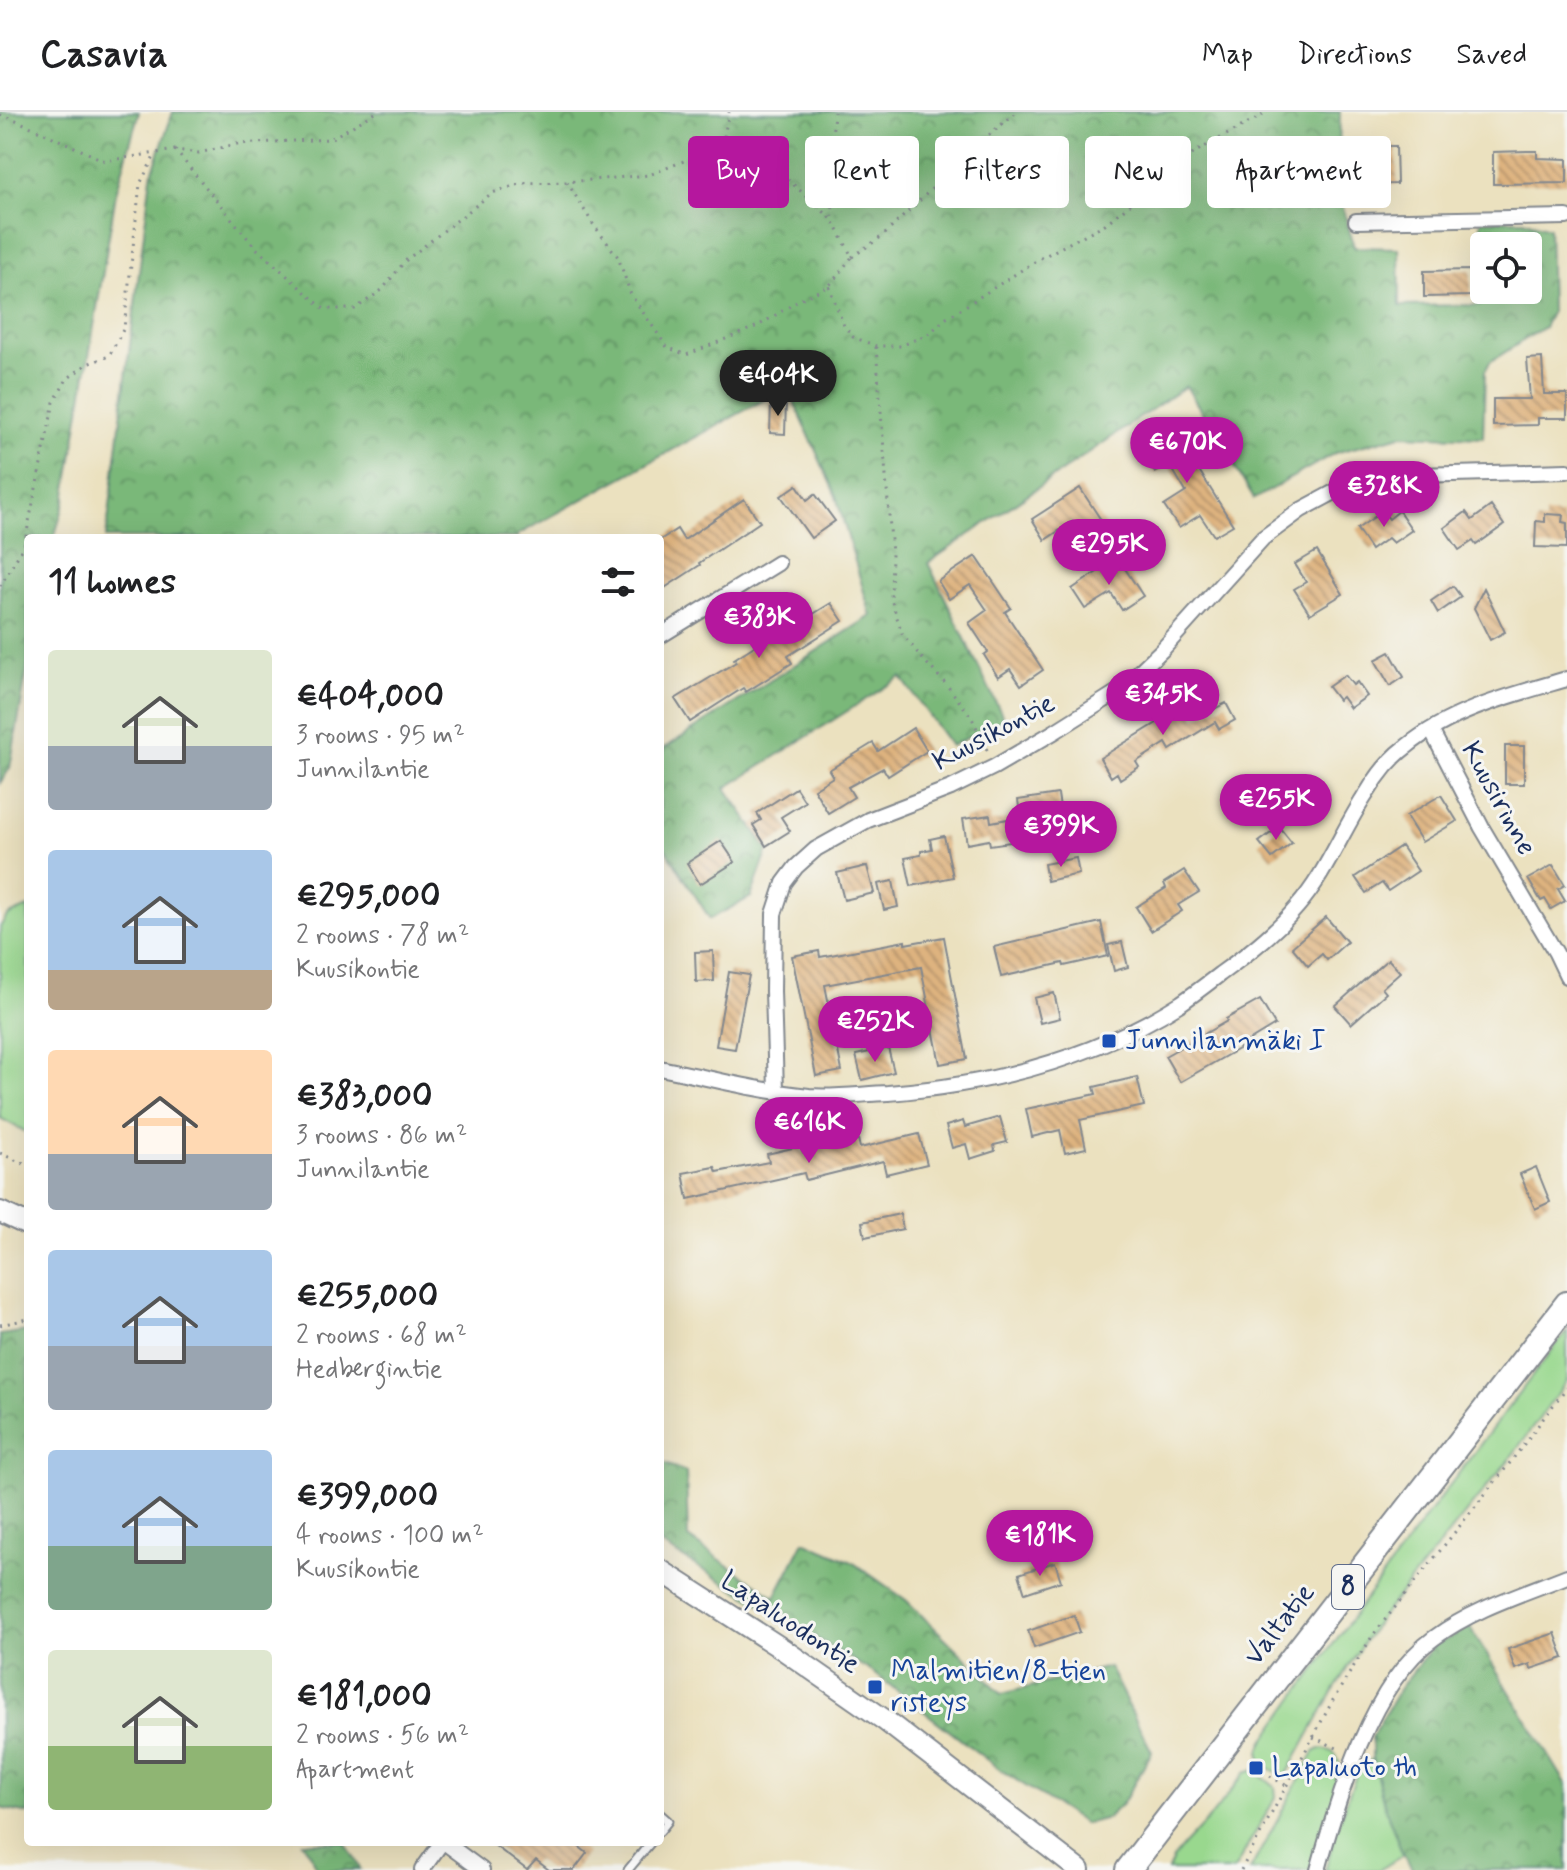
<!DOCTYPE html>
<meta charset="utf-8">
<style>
body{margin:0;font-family:Mynerve,sans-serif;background:#f6f6f6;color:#202124;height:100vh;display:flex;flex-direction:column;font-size:30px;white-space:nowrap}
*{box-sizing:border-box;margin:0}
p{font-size:26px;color:#757577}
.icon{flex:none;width:44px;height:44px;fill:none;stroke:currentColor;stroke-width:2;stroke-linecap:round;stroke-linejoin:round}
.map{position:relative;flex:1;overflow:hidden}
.details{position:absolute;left:24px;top:422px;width:640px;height:1312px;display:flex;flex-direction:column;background:#fff;border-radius:8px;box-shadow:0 8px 32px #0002}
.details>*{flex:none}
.guide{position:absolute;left:688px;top:24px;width:758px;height:72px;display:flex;gap:16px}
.controls{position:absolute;left:1470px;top:120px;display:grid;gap:16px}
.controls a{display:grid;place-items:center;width:72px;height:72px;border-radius:8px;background:#fff;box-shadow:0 8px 32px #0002;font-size:40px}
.price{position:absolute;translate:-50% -68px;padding:0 18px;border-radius:28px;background:#b5179e;color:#fff;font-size:26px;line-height:52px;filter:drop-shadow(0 2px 4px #0008)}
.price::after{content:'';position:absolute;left:50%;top:48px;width:24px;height:18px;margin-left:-12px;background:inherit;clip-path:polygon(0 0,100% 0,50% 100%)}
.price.selected{background:#222;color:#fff}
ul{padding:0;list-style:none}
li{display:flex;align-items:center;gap:24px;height:200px;padding:0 24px}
li span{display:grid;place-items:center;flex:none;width:224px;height:160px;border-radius:8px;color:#555}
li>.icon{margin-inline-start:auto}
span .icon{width:96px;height:96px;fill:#fffc;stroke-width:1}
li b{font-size:34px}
h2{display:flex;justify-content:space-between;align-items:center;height:96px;padding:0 24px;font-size:34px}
.pill{padding:0 28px;border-radius:8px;background:#fff;box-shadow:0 8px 32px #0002;font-size:28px;line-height:72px}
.pill.selected{background:#b5179e;color:#fff}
header{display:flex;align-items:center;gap:48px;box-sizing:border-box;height:112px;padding:0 40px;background:#fff;border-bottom:2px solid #e0e0e0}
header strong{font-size:38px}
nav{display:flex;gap:44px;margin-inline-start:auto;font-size:28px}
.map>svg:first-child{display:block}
.green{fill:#99d88e;stroke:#5a8476;stroke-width:2}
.forest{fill:url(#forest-crowns);stroke:#4a746c;stroke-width:2;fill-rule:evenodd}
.building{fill:url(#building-back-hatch)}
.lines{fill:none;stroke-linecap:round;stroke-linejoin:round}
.service-casing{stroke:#83888e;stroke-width:11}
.minor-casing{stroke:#83888e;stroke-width:18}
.secondary-casing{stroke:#83888e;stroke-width:24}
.trunk-casing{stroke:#83888e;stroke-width:28}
.path{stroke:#83888e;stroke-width:3;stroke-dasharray:2 6;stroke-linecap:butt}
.service{stroke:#fff;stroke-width:7}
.minor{stroke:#fff;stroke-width:14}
.secondary{stroke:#fff;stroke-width:20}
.trunk{stroke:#fff;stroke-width:24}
.transit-dot{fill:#1a4fb4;stroke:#f6f6f2;stroke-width:3}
.labels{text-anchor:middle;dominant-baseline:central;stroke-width:6;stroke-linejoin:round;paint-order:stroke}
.shield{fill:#f6f6f2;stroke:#5d6b8a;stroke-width:2}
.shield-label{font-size:26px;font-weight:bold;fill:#1b2f5e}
.street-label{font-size:28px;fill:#1b2f5e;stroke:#f6f6f2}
.transit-label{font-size:28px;fill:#164399;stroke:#f6f6f2;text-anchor:start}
</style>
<header>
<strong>Casavia</strong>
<nav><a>Map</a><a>Directions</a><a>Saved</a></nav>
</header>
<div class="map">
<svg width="1567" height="1758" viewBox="0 0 1567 1758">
<defs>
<pattern id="forest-crowns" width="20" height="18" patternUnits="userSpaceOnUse" patternTransform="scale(2)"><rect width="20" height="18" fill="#7ab879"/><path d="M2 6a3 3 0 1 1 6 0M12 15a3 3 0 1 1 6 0" fill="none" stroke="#639666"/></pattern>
<pattern id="building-back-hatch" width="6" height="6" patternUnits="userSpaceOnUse" patternTransform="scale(2)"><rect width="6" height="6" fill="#deb37f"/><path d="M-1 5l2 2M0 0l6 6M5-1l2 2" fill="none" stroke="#b3926b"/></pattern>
</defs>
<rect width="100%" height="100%" fill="#f6f6f2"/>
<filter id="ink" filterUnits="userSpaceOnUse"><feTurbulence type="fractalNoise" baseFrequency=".0125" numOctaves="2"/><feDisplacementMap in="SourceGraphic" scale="16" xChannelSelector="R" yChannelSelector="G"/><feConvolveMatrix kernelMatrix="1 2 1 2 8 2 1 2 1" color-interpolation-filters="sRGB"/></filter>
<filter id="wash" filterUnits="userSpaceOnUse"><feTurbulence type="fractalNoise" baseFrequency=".006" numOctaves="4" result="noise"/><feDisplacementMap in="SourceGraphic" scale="32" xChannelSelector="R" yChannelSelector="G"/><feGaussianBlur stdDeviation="1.8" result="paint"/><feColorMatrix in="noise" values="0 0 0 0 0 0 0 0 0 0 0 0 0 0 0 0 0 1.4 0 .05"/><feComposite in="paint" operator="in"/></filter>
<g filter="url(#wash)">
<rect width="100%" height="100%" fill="#ebe1bf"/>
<g class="green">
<polygon points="28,795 28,1021 0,1006 0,815 7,804"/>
<path d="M1567 1219V1269L1508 1349 1381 1505C1346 1554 1318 1606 1289 1659L1284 1663C1265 1656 1253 1650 1264 1629 1362 1490 1463 1353 1567 1219Z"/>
<path d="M1320 1637C1330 1637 1337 1641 1339 1651 1343 1669 1318 1736 1311 1758H1250L1314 1640Z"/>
<polygon points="1372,1646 1385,1695 1403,1743 1379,1758 1325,1758 1340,1705 1358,1659"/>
<polygon points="1254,1658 1275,1675 1276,1685 1234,1758 1168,1758 1173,1747 1183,1734 1211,1704 1245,1661"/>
</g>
<g class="forest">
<polygon points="0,0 139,0 116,81 65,389 54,426 28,426 28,552 10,656 0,671"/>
<path d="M173 0H1340L1338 78 1354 135 1399 136 1400 194 1480 193 1481 108H1523L1549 116 1551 201 1544 215 1490 250 1485 259 1483 326 1401 323 1335 341 1254 387 1186 274 928 451 1004 607 951 634 901 565 726 676 768 738 751 785 710 807 660 728V639L871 504 836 384 792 285 767 286 519 422 516 426H106L151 64ZM1484 134H1528V178H1484Z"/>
<path d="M28 1219V1702L0 1696C0 1675 2 1654 0 1634V1223Z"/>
<polygon points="660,1350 686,1360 688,1426 775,1485 804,1429 852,1450 906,1488 1002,1582 1109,1555 1152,1640 1123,1691 1107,1706 1085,1712 999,1657 874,1561 660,1432"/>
<polygon points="1470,1515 1567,1673 1567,1758 1413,1758 1403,1743 1385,1695 1372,1646 1372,1624 1400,1576 1433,1534"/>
<polygon points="302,1730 345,1730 361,1758 318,1758 310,1741"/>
</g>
<g id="blocks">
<g class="building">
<polygon points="1376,34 1396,34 1397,72 1346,73 1346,40 1376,40"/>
<polygon points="1527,39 1537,39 1537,46 1567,47 1567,71 1493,72 1493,40"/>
<polygon points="1471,158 1471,184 1424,185 1424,159"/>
<polygon points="1542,246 1544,282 1567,282 1567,306 1538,306 1538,313 1493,314 1493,287 1530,287 1527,247"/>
<polygon points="771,290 786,290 785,322 770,321"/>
<polygon points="1176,318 1198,355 1197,355 1233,413 1214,424 1200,403 1179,416 1164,394 1186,380 1170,353 1155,361 1142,339"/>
<polygon points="797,373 807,388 815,382 835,409 811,426 781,384"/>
<polygon points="1080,376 1105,414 1084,428 1072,410 1045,428 1032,407"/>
<polygon points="744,387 760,410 699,451 700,453 660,479 660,428 677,417 684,428"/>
<polygon points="1491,394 1504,413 1476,433 1473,429 1459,438 1444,416 1466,400 1472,408"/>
<polygon points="1383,399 1389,407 1399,399 1412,418 1393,431 1388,426 1371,438 1357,417"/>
<polygon points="1545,402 1563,403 1562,410 1567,411 1567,436 1535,435 1536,409 1545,410"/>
<polygon points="1317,439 1343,482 1310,502 1294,477 1306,470 1295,452"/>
<polygon points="976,444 1011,496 1005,500 1043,558 1021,573 1010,557 998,565 984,543 988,540 969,511 987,498 970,473 949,487 938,469"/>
<polygon points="1118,446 1143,484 1122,498 1111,481 1085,497 1072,477"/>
<polygon points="1453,474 1461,485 1438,501 1431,489"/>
<polygon points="1484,476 1505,520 1490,528 1474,496"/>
<polygon points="831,491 843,509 788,544 792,551 746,580 743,576 690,610 675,587 736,550 734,547 759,531 754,523 790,500 797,512"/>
<polygon points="1390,540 1404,565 1390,574 1375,548"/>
<polygon points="1345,563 1353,573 1357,570 1367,584 1350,596 1342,585 1338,588 1328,575"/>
<polygon points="1226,591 1235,608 1219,617 1215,610 1170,638 1166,631 1136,650 1139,655 1120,667 1117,661 1111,665 1100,646 1188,592 1196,606"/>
<polygon points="913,616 927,639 888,664 883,656 848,675 854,685 828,701 814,677 833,665 829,658 873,631 878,639"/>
<rect x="1505" y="634" width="19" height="38"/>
<polygon points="796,676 805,690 781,705 790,719 766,734 753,713 761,708 757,701"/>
<polygon points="1058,682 1062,709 1022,715 1018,688"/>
<polygon points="1441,683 1457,709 1422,730 1406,704"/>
<polygon points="990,703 991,710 1008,707 1011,730 990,733 989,728 967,732 963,707"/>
<polygon points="1279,715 1292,731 1272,746 1259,730"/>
<polygon points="944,724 953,765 911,774 905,746 921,743 921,739 932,737 930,727"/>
<polygon points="721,729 735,750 700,772 687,751"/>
<polygon points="1401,734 1418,759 1388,779 1382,771 1366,781 1355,765"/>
<polygon points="1076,746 1079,762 1047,769 1044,752"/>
<polygon points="1553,753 1565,773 1558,777 1565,789 1551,797 1545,787 1541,789 1528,767"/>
<polygon points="867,754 874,781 844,788 837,761"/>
<polygon points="1184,758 1199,780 1178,793 1182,799 1151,819 1136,795 1166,776 1164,771"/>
<polygon points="893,769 898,795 884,798 878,772"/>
<polygon points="1326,805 1347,830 1327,848 1322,842 1308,854 1292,835"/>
<polygon points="1101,810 1108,844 1064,854 1063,851 1001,865 994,835"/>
<polygon points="944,825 967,947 940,952 921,855 825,873 842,959 816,964 792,844 819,839 820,845 905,829 905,832"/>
<polygon points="1122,830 1128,855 1114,859 1108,833"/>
<polygon points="713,839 714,869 696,870 695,840"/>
<polygon points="1388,847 1400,860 1382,876 1386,881 1351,912 1335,894"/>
<polygon points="729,860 749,863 735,937 716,934"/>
<polygon points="1054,881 1060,906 1040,911 1034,886"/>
<polygon points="1260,888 1275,913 1244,932 1245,933 1180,970 1165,944 1227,909 1226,907"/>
<polygon points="888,936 894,960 862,968 856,943"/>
<polygon points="1137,965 1144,994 1080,1008 1086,1036 1065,1041 1060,1018 1032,1025 1026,997 1096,982 1094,975"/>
<polygon points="1000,1005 1007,1030 994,1033 995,1039 970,1047 966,1032 952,1036 946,1014 963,1009 965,1015"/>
<polygon points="919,1022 927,1052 886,1062 883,1049 806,1068 804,1061 688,1087 683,1061 715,1055 717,1060 769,1050 767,1042 801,1034 803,1040 858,1027 860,1036"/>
<polygon points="1536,1055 1550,1090 1535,1097 1520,1062"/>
<polygon points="900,1102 903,1117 865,1125 862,1110"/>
<polygon points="1055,1450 1061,1469 1025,1481 1019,1462"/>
<polygon points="1074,1503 1080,1520 1034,1536 1028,1519"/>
<polygon points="1555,1521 1564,1546 1531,1557 1530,1552 1515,1557 1508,1537"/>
<polygon points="490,1730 573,1730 587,1741 574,1758 549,1758 536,1748 527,1758"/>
</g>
</g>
</g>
<g filter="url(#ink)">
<use href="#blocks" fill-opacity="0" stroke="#83888e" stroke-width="2"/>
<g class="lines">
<defs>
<g id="service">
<polyline points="660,1702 668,1709 660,1719"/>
<polyline points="628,1758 651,1730"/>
</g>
<g id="minor">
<polyline points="1356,109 1567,105"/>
<polyline points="660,524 778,451"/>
<polyline points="1431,618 1482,716 1556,841 1567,864"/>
<path d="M660 956C709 966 759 979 809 984 835 986 862 982 888 981 991 973 1093 947 1181 891 1194 882 1207 872 1220 862 1248 842 1275 821 1297 795 1327 761 1342 718 1367 681 1377 664 1390 647 1406 635 1451 598 1512 583 1567 567"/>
<polyline points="776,978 773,879 774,802 784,771 796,755 816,737 868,708 951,676 994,655 1054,620 1119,579 1162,538 1263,426 1301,398 1342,376 1381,364 1567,359"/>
<polyline points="444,1730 482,1758"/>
<polyline points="422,1758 442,1730"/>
<path d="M1318 1758C1338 1686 1371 1571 1434 1526 1473 1497 1522 1482 1567 1464"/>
</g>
<g id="secondary">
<polyline points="0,1100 28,1113"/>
<polyline points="660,1458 784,1538 886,1609 1079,1758"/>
</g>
<polyline id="trunk" points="1128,1758 1567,1192"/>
</defs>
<use href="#service" class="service-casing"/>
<use href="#minor" class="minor-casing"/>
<use href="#secondary" class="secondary-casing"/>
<use href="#trunk" class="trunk-casing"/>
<g class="path">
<polyline points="0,3 16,8 105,49 175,38 199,41 237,32 330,27 377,0"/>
<polyline points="714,37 724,24 729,0"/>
<polyline points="175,38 255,135 324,197 355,197 382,178 405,149 492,81 523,71 567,70 649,63 714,37 743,34 765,47 833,108"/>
<polyline points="567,70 593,112 618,145 631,183 667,235 686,243 758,214 803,186 829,174 852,145 833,108 831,39 834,0"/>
<polyline points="852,145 884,123 979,31 1017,0"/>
<polyline points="829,174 844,214 853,225 876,234 901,234 930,221 945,207 1039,147 1105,112 1197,39 1268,0"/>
<polyline points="876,235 892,442 891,487 902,521 920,544 945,571 971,604 988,640"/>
<polyline points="0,474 24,434 54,290 67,267 87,252 109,244 124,216 140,72 155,43"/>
<polyline points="0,1041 28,1054"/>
<polyline points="0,1213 28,1207"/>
<polyline points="1313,1625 1339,1637"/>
<polyline points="1256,1656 1287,1674"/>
<polyline points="1241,1758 1333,1588 1373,1523 1509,1352 1567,1275"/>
</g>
<use href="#service" class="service"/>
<use href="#minor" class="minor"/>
<use href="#secondary" class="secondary"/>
<use href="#trunk" class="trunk"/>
</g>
</g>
<g class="transit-dot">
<rect x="1101" y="921" width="16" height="16" rx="4"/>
<rect x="867" y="1567" width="16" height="16" rx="4"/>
<rect x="1248" y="1648" width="16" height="16" rx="4"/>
</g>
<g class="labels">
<rect class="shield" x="1332" y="1453" width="32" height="44" rx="6"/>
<g class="shield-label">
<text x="1348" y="1475">8</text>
</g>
<g class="street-label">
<text transform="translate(994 621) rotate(-28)">Kuusikontie</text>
<text transform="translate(1498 687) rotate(61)">Kuusirinne</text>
<text transform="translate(790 1511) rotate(34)">Lapaluodontie</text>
<text transform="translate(1280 1513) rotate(-52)">Valtatie</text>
</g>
<g class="transit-label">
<text x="1125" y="929">Junnilanmäki I</text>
<text x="891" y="1559">Malmitien/8-tien<tspan x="891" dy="32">risteys</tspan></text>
<text x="1272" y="1656">Lapaluoto th</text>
</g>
</g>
</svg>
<div class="controls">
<a><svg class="icon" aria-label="locate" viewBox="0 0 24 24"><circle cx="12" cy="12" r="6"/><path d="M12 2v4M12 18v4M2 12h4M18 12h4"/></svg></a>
</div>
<b class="price selected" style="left:778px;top:306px">€404K</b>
<b class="price" style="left:1187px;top:373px">€670K</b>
<b class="price" style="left:1384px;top:417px">€328K</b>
<b class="price" style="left:1109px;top:475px">€295K</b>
<b class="price" style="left:759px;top:548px">€383K</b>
<b class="price" style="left:1163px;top:625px">€345K</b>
<b class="price" style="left:1276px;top:730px">€255K</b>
<b class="price" style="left:1061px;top:757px">€399K</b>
<b class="price" style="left:875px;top:952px">€252K</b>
<b class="price" style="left:809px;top:1053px">€616K</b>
<b class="price" style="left:1040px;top:1466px">€181K</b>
<div class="guide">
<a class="pill selected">Buy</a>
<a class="pill">Rent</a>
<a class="pill">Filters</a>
<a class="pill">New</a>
<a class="pill">Apartment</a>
</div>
<section class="details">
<h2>11 homes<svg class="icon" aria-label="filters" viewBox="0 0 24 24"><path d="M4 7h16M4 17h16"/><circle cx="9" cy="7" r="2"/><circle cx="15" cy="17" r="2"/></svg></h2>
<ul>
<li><span style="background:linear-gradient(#dfe7d0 60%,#9aa5b1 0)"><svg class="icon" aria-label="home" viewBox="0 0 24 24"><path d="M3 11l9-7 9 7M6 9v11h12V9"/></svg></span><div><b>€404,000</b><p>3 rooms · 95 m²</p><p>Junnilantie</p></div></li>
<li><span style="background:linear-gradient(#a9c7e8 75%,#b9a48a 0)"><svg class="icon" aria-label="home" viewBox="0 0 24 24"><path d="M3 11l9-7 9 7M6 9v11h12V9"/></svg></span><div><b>€295,000</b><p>2 rooms · 78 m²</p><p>Kuusikontie</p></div></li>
<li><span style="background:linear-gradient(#ffd9b3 65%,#9aa5b1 0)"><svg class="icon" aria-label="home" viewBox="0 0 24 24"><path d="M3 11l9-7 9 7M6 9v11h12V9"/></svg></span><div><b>€383,000</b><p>3 rooms · 86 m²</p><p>Junnilantie</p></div></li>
<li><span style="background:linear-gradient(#a9c7e8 60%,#9aa5b1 0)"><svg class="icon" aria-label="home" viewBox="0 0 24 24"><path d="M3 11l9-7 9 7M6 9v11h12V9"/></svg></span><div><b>€255,000</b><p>2 rooms · 68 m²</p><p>Hedbergintie</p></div></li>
<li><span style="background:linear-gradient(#a9c7e8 60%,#7fa58c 0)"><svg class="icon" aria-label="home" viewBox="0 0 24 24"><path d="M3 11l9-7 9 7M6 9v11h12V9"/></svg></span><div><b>€399,000</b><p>4 rooms · 100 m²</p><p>Kuusikontie</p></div></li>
<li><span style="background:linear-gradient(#dfe7d0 60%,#8fb573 0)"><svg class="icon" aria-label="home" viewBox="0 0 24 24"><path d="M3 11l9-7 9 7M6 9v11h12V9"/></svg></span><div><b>€181,000</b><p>2 rooms · 56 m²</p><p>Apartment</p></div></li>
</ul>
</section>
</div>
